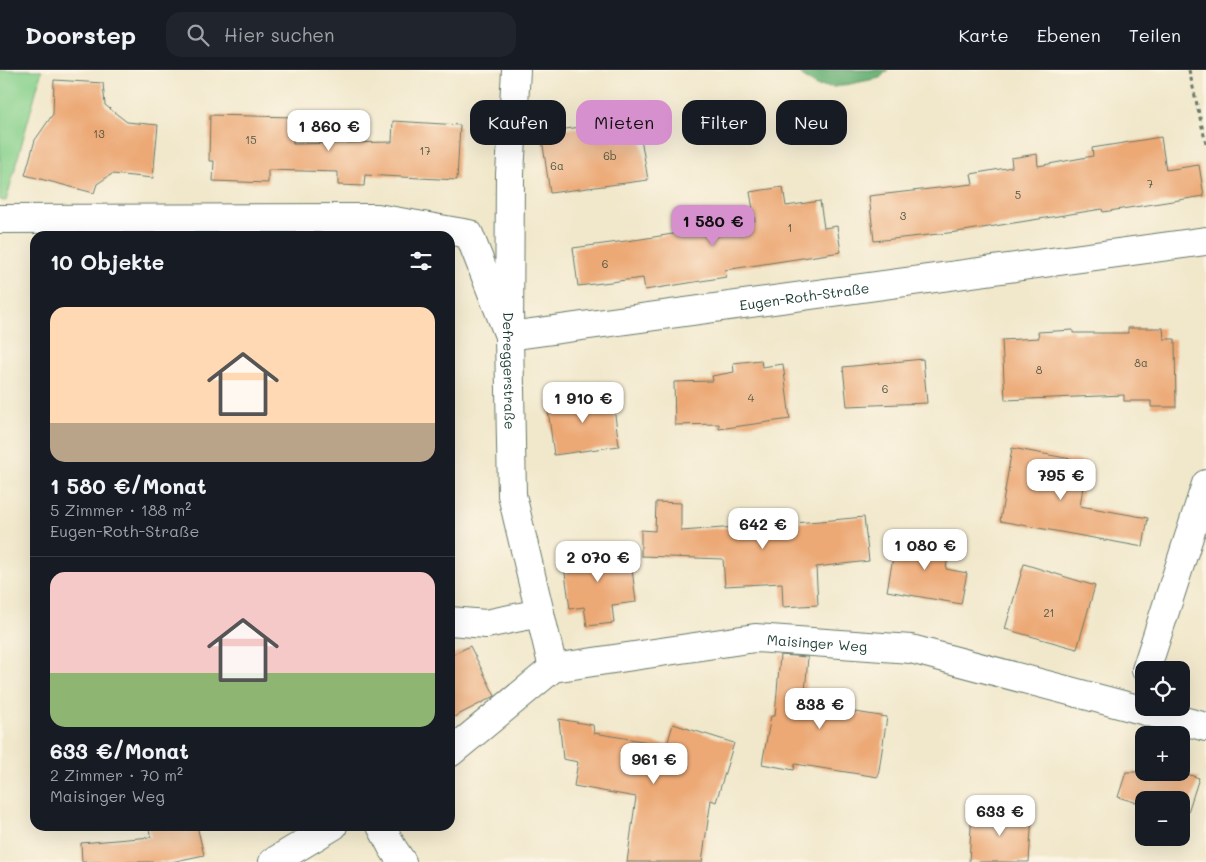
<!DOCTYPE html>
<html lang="de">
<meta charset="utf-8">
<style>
body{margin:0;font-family:Mali,sans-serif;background:#20242c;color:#f1f3f6;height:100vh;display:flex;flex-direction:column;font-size:19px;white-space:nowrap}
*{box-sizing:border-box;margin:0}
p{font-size:16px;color:#9ea1a6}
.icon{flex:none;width:28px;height:28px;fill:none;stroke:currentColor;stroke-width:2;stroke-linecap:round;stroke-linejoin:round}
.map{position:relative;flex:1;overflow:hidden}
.sheet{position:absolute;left:30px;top:161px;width:425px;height:600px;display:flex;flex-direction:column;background:#171b24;border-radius:15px;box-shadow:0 5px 20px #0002}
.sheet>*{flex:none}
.top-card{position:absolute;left:470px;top:30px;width:475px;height:45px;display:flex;gap:10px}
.tools{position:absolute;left:1135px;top:591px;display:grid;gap:10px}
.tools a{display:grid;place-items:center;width:55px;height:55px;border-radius:10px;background:#171b24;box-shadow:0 5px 20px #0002;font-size:25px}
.price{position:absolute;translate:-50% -42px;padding:0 11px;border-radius:10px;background:#fff;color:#222;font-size:16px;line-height:32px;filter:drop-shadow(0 1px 2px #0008)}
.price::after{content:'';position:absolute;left:50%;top:30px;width:15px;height:11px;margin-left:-8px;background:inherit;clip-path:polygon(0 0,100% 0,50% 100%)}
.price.current{background:#d690ce;color:#111}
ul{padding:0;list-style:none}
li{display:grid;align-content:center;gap:10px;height:265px;padding:0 20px}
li+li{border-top:1px solid #363941}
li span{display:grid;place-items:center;height:155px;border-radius:15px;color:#555}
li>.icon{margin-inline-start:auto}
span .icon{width:90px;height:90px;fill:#fffc;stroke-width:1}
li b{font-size:21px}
h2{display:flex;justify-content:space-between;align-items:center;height:60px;padding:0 20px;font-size:21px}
.tag{padding:0 18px;border-radius:15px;background:#171b24;box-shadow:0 5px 20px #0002;font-size:18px;line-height:45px}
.tag.current{background:#d690ce;color:#111}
header{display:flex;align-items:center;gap:30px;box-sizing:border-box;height:70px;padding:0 25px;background:#171b24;border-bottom:1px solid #363941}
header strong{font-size:24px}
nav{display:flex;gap:28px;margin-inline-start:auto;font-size:18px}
.search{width:350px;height:45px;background:#20242c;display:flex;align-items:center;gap:12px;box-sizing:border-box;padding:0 18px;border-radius:15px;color:#9ea1a6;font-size:19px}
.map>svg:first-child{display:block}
.green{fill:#87d18d;stroke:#538760}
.forest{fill:#6db378;stroke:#467856}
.building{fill:#eca874}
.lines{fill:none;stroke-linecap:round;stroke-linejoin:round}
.minor-casing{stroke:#687969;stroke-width:30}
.path{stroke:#687969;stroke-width:3;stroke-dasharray:4 4;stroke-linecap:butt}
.minor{stroke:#fff;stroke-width:28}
.labels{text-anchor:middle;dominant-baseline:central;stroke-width:4.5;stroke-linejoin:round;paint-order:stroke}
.number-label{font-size:11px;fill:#525844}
.street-label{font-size:14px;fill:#1f3d34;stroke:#fcf5e5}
</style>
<header>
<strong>Doorstep</strong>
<div class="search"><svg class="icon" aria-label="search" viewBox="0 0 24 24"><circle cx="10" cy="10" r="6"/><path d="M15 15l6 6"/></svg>Hier suchen</div>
<nav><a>Karte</a><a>Ebenen</a><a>Teilen</a></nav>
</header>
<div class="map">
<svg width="1206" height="792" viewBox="0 0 1206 792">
<rect width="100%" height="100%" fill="#fcf5e5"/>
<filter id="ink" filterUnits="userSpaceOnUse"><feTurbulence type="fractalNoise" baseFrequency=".02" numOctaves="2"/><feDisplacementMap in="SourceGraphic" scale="10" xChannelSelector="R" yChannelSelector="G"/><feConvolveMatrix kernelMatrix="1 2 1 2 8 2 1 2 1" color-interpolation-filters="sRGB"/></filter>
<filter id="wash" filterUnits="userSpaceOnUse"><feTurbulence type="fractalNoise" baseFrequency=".0096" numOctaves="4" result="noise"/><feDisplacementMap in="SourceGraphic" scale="20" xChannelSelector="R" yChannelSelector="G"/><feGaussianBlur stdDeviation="1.12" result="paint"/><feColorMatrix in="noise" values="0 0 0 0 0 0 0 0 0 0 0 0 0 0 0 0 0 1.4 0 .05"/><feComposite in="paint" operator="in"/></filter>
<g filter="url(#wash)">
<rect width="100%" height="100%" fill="#f1e8cc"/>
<polygon class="green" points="0,0 42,0 6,131 0,130"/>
<polygon class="forest" points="800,0 888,0 880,8 835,17 816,16 802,6"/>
<g id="blocks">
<g class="building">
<polygon points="54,10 103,13 105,35 127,52 158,55 153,108 112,104 97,114 94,123 25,105 35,70 53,44"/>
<polygon points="210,45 294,47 293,74 392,72 393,51 460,55 457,110 365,105 364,116 338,115 338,102 268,100 268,113 213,111 214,91 209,91"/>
<polygon points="638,50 648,110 550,123 541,62"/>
<polygon points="1161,67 1166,100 1199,95 1204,126 1103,142 1102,139 957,162 874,171 869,126 973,114 971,104 1012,97 1011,88 1037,84 1038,96 1093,86 1092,78"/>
<polygon points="783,117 786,136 820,131 824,158 837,156 841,182 725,200 726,207 645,220 643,208 578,216 573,178 641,169 755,151 750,122"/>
<polygon points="1128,258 1163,258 1164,269 1175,269 1176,337 1151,337 1151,331 1124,331 1124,325 1005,330 1002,270 1039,268 1038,262 1073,260 1073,263 1128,263"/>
<polygon points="923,289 927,333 847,336 843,297"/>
<polygon points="761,290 762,297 783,294 790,349 719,359 719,354 675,355 674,312 713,311 712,306 734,302 733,293"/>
<polygon points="612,322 619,376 554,385 547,332"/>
<polygon points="1012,378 1087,392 1080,436 1148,448 1143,477 1000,451"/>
<polygon points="656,432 681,433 681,461 821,451 864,447 869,491 816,497 818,535 783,537 782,513 725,516 723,489 641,486 641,460 655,461"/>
<polygon points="923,468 950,473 946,499 967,503 961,534 887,521 896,471"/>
<polygon points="593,477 594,487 630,482 636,532 612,535 614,553 587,556 584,537 570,539 562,482"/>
<polygon points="1024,494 1095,516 1077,579 1005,559"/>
<polygon points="470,576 495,626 450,649 450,586"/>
<polygon points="780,585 808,587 804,634 887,647 878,707 795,694 794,700 762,694 771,646 775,646"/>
<polygon points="559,649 593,655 594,663 667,675 673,654 734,673 716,732 711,730 702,792 627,792 636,727 574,716 578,692 563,689"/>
<polygon points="1126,702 1181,702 1199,708 1186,748 1181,747 1181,730 1144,730 1144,735 1118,727"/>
<polygon points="972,740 1032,744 1029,792 969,792"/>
<polygon points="148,756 197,756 204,785 171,792 82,792 81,773 151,767"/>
</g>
</g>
</g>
<g filter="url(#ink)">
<use href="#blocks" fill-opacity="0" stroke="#687969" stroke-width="1"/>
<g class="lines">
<defs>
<g id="minor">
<path id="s1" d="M516 0 510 104 509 266 512 425 553 598"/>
<path id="s2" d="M0 149 377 148 469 164 509 266 1206 171"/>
<polyline points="450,551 486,554 540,543"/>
<polyline points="1146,600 1206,414"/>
<path id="s3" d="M450 683 553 598 755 568 911 579 1206 657"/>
<polyline points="381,756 392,777 402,792"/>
<polyline points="273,792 333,756"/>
</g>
</defs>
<use href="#minor" class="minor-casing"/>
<polyline class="path" points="1189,0 1206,74"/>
<use href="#minor" class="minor"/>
</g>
</g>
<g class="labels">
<g class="number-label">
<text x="99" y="63">13</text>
<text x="251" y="69">15</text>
<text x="425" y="80">17</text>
<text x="610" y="85">6b</text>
<text x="557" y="95">6a</text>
<text x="1150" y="113">7</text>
<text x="1018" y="124">5</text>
<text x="903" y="145">3</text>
<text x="790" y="157">1</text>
<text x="605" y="193">6</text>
<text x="1141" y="292">8a</text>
<text x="1039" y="299">8</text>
<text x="885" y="318">6</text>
<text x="751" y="327">4</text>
<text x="1049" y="542">21</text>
</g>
<g class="street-label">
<text stroke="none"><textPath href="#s2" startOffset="878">Eugen-Roth-Straße</textPath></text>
<text stroke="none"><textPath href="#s1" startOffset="301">Defreggerstraße</textPath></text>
<text stroke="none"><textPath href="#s3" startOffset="400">Maisinger Weg</textPath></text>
</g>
</g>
</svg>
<div class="tools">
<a><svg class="icon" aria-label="locate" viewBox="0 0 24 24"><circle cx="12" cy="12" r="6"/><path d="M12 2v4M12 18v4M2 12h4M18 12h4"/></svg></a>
<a>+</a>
<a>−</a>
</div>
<b class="price" style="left:329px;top:82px">1 860 €</b>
<b class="price current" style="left:713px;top:177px">1 580 €</b>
<b class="price" style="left:583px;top:354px">1 910 €</b>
<b class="price" style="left:1061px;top:431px">795 €</b>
<b class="price" style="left:763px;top:480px">642 €</b>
<b class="price" style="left:925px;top:501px">1 080 €</b>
<b class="price" style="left:598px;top:513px">2 070 €</b>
<b class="price" style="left:820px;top:660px">838 €</b>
<b class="price" style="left:654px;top:715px">961 €</b>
<b class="price" style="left:1000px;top:767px">633 €</b>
<div class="top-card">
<a class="tag">Kaufen</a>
<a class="tag current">Mieten</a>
<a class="tag">Filter</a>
<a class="tag">Neu</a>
</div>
<section class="sheet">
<h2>10 Objekte<svg class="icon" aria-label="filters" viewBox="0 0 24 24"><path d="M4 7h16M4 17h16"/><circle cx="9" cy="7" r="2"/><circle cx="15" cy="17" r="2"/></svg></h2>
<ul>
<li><span style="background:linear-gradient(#ffd9b3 75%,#b9a48a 0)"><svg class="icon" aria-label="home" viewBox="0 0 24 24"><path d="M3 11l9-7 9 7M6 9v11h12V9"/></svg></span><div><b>1 580 €/Monat</b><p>5 Zimmer · 188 m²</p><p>Eugen-Roth-Straße</p></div></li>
<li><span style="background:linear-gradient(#f6c9c9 65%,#8fb573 0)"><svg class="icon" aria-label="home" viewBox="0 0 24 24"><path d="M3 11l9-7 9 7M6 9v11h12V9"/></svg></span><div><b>633 €/Monat</b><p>2 Zimmer · 70 m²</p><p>Maisinger Weg</p></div></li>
</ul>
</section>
</div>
